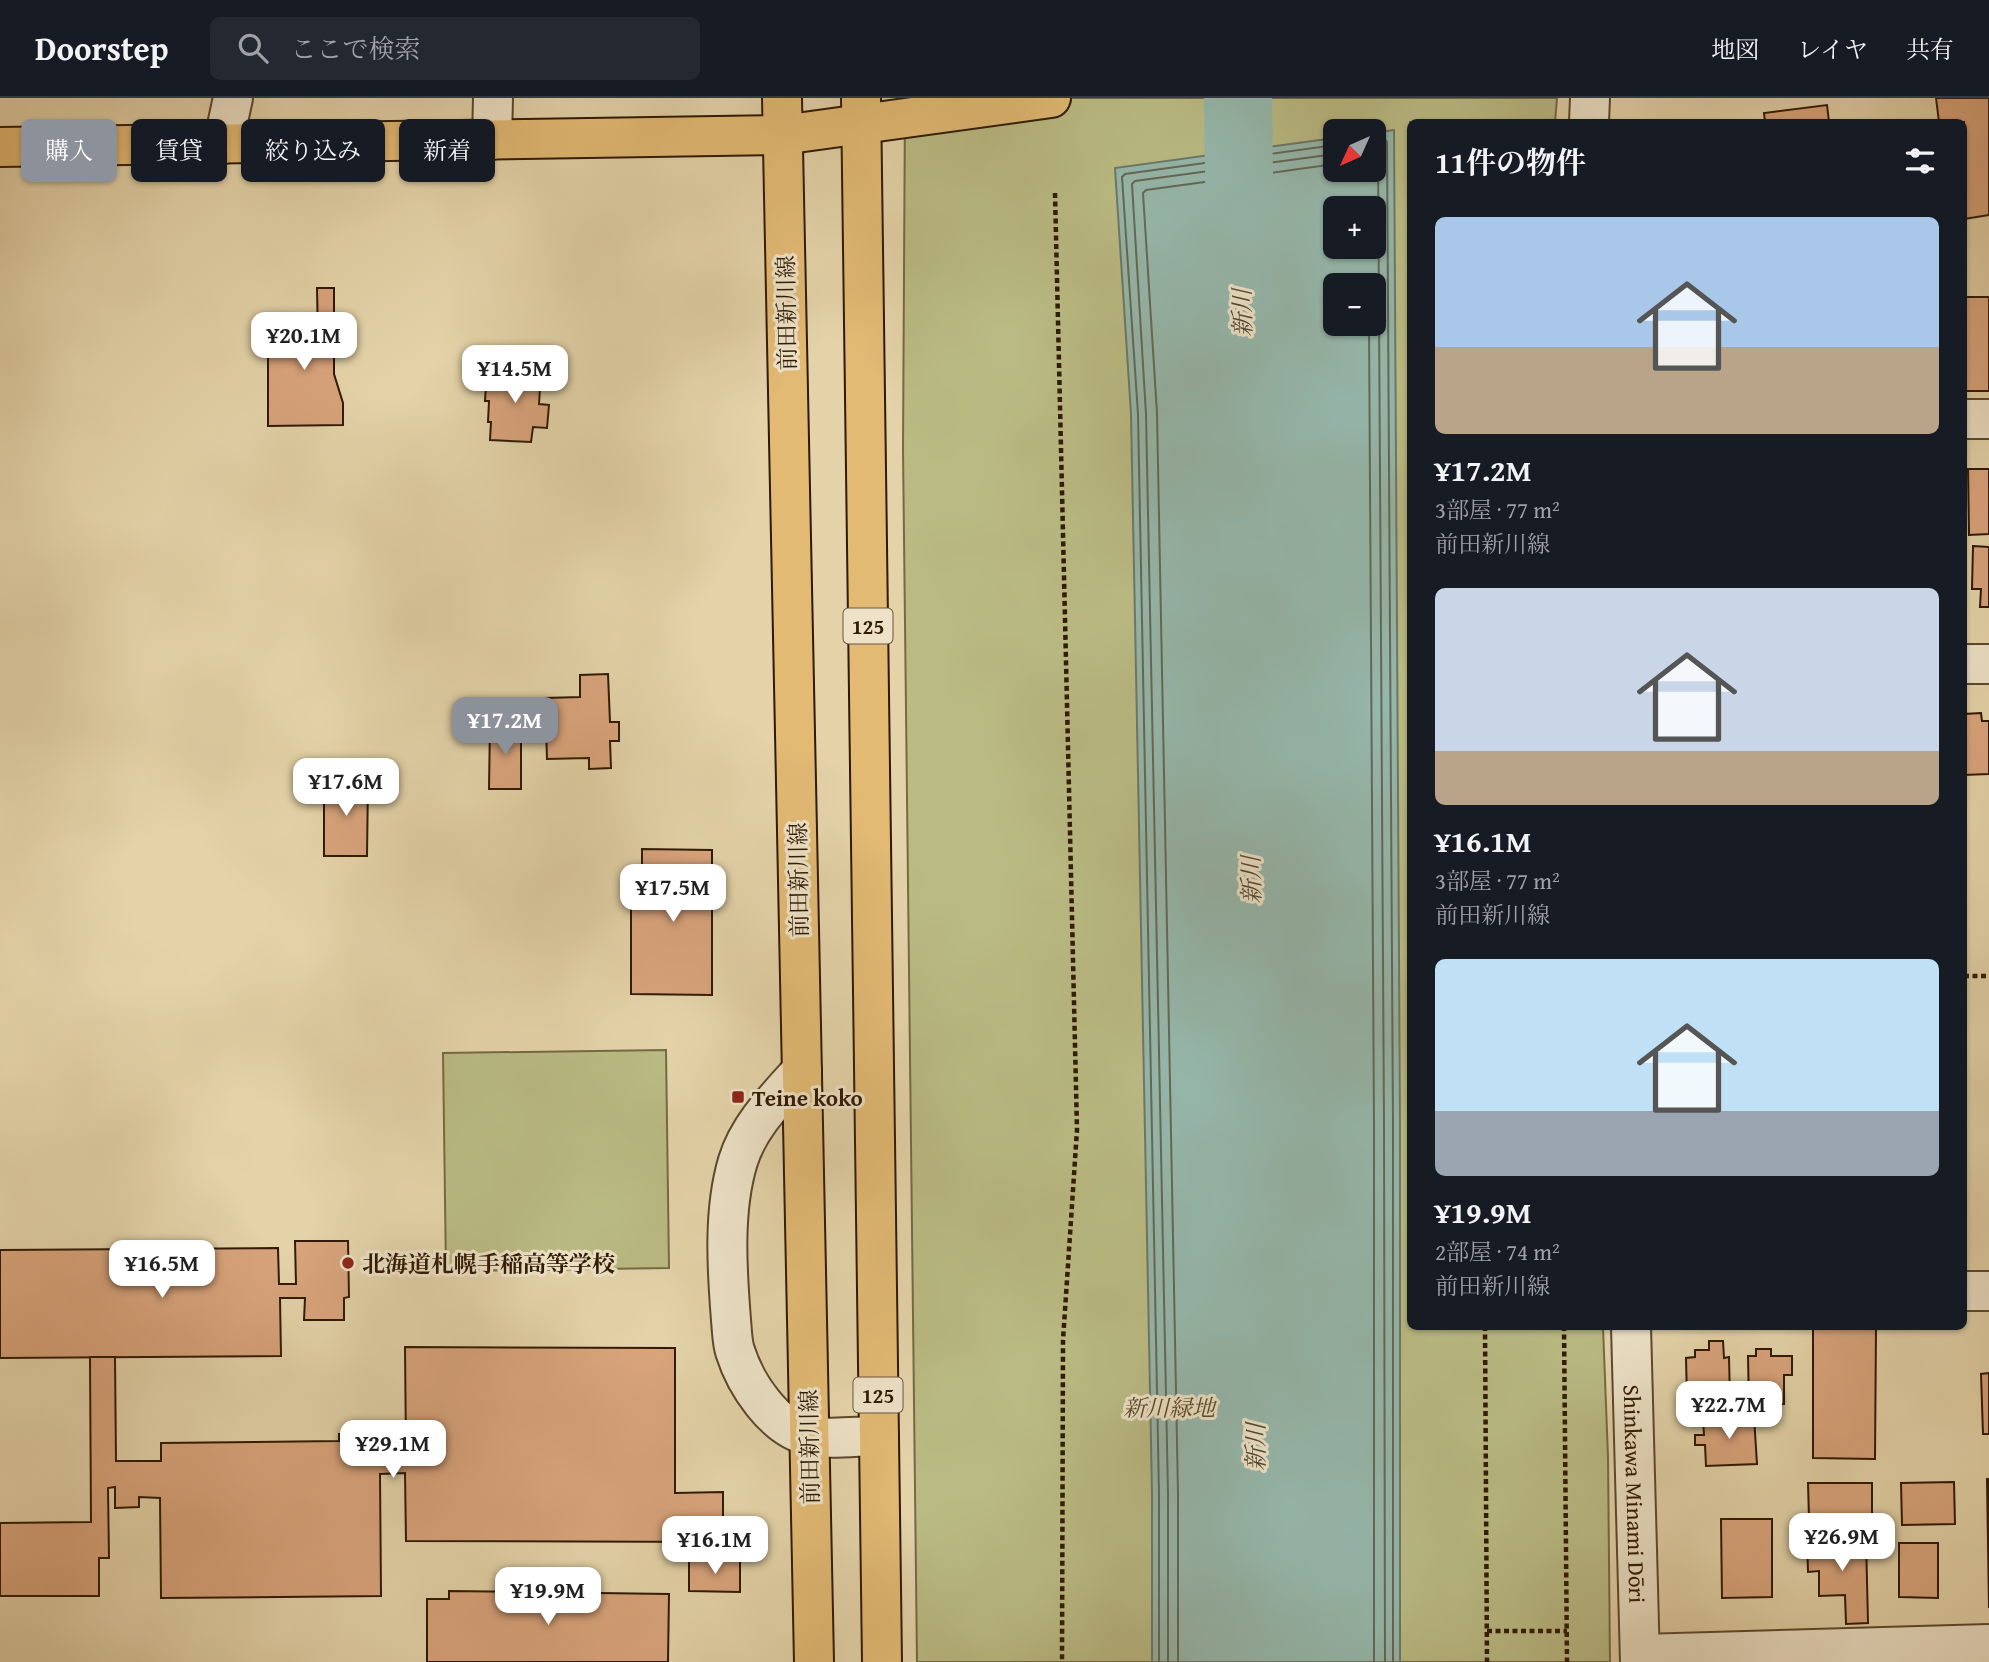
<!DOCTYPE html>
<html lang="ja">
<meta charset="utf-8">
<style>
body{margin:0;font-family:"Gentium Book Plus","Noto Serif JP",serif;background:#242831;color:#f1f3f6;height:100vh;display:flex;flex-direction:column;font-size:26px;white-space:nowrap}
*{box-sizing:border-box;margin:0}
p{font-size:23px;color:#9ea1a6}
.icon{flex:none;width:38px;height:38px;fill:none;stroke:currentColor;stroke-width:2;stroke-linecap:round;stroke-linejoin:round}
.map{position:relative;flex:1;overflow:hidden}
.side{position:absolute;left:1407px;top:21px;width:560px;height:1211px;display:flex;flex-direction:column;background:#171b24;border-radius:10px;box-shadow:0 2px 5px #0004}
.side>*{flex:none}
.banner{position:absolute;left:21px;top:21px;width:665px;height:63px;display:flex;gap:14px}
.needle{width:46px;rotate:225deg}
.controls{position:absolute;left:1323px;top:21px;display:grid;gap:14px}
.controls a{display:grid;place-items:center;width:63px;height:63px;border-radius:10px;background:#171b24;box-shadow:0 2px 5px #0004;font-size:35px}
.price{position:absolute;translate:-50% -60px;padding:0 16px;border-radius:14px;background:#fff;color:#222;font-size:23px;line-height:46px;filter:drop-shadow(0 2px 4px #0008)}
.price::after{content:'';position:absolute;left:50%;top:42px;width:21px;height:16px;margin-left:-10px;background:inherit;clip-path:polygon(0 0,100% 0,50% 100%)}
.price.current{background:#8c9099;color:#fff}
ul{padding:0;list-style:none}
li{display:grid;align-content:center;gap:14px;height:371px;padding:0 28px}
li span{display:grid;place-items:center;height:217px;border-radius:10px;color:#555}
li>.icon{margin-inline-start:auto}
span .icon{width:126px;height:126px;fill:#fffc;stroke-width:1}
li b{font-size:30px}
h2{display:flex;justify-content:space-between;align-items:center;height:84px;padding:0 28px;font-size:30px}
.tag{padding:0 24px;border-radius:10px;background:#171b24;box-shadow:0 2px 5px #0004;font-size:24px;line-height:63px}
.tag.current{background:#8c9099;color:#fff}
header{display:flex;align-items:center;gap:42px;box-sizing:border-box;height:98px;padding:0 35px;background:#171b24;border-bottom:2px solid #363941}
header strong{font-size:33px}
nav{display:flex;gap:38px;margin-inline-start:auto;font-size:24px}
.search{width:490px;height:63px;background:#242831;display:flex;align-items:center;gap:18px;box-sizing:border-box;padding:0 24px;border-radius:10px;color:#9ea1a6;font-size:26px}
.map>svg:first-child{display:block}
.green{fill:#babb84;stroke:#746a44;stroke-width:2;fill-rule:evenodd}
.water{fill:#95b7ab;stroke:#6c7868;stroke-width:2;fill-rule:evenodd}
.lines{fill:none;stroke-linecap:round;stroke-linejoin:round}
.shore{stroke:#626857;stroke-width:2}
.river{stroke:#95b7ab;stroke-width:68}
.building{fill:#d9a47c;stroke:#2f1903;stroke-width:2}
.minor-casing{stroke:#5c482c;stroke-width:42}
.major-casing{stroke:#2f1903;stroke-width:42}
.path{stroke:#2f1903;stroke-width:4.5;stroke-dasharray:5 3.5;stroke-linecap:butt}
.minor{stroke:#ede2c7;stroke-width:38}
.major{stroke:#e2ba74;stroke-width:38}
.poi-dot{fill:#8f2418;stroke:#ede2c7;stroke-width:2.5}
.labels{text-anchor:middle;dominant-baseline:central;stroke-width:6;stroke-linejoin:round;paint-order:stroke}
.shield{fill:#ede2c7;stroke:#68553e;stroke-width:2}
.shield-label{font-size:21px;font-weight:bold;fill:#2f1903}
.street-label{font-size:23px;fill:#2f1903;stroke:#ede2c7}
.poi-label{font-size:23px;font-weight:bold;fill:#2f1903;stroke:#ede2c7;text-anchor:start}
.park-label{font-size:23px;font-style:italic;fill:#594a2a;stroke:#ede2c7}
.water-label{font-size:24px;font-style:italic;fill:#4e4835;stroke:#ede2c7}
</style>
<header>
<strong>Doorstep</strong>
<div class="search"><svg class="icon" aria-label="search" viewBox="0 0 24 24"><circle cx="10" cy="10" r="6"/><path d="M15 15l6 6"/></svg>ここで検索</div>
<nav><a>地図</a><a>レイヤ</a><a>共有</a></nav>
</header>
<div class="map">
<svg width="1989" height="1564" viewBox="0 0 1989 1564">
<rect width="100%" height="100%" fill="#e4d3a9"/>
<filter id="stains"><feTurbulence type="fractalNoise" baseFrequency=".00286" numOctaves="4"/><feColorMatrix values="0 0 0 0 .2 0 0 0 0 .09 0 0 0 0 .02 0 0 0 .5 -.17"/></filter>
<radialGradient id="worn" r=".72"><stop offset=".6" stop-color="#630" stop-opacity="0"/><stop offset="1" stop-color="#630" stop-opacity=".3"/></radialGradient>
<g class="green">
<path d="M905 0H1557L1555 24H1410V1228L1603 1229 1608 1359 1610 1564H917L903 352ZM1335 33H1374V72H1335ZM1335 110H1374V149H1335ZM1335 187H1374V226H1335Z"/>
<polygon points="666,952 669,1170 446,1173 443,955"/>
</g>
<path class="water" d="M1394 32 1400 1026V1564H1152V1396L1131 316 1115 70 1335 40V72H1374V35ZM1335 110H1374V149H1335ZM1335 187H1374V226H1335Z"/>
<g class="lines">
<g class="shore">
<polyline points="1374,41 1384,40 1387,44 1393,1026 1393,1564"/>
<polyline points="1374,50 1378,54 1384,1026 1385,1564"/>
<polyline points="1369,226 1374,1026 1374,1564"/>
<polyline points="1159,1564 1159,1396 1138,316 1122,79 1125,76 1335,47"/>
<polyline points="1168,1564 1168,1396 1146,316 1132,86 1135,83 1335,56"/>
<polyline points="1178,1564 1178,1396 1157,315 1143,95 1146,92 1335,66"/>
</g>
<polyline class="river" points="1238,0 1240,148"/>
</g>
<g class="building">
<polygon points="1936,0 1989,0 1989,117 1964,121 1964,24 1939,24"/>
<polygon points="1827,7 1829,24 1765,24 1764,15"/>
<polygon points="317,190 334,190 334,276 343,305 343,327 268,328 268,230 281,230 281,217 297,228 310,241 318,241"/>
<rect x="1964" y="199" width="25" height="94"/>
<polygon points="487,271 541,274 539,306 549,307 547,330 533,329 531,344 490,342 491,324 488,324 489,303 485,303"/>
<polygon points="1968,371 1989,371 1989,436 1969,437"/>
<polygon points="1973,448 1989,449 1989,509 1980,509 1981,491 1972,491"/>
<polygon points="608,576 610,624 619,624 619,643 610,643 611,670 589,671 589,660 547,661 545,600 580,599 580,577"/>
<polygon points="1981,615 1982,623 1989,623 1989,676 1964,677 1964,616"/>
<polygon points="490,627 521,627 521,691 489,691"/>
<polygon points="324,682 368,683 367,758 324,758"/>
<polygon points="642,751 712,752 712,897 631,896 631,807 642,807"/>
<polygon points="295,1143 348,1143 349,1199 344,1200 344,1222 304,1222 305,1200 280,1200 281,1258 0,1260 0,1152 278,1150 279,1186 296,1186"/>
<polygon points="1813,1228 1876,1228 1875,1361 1813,1360"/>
<polygon points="1709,1243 1723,1243 1724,1260 1729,1259 1730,1301 1687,1302 1686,1260 1695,1259 1695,1252 1709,1252"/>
<polygon points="405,1249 675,1250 675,1395 723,1394 723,1444 406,1443 405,1375 380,1376 381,1498 161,1500 160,1400 139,1399 139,1409 115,1410 115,1389 108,1390 109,1460 99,1460 99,1498 0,1498 0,1425 91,1424 90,1259 115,1259 116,1363 161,1363 161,1345 339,1343 339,1336 379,1336 379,1352 406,1352"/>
<polygon points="1756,1251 1771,1251 1771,1258 1792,1258 1792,1277 1784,1277 1784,1306 1749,1307 1748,1258 1756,1258"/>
<polygon points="1989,1275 1989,1336 1983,1336 1981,1276"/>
<polygon points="1754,1319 1757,1366 1706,1368 1705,1347 1695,1347 1695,1337 1704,1337 1703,1321"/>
<polygon points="1987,1381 1989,1381 1989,1510"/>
<polygon points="1954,1384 1955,1426 1902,1427 1901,1385"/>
<polygon points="1808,1385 1872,1385 1872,1420 1809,1420"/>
<polygon points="1721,1421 1772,1421 1772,1499 1722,1500"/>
<polygon points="1807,1441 1866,1441 1868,1525 1846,1526 1845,1497 1819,1498 1819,1473 1808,1474"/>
<polygon points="1899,1445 1938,1445 1938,1500 1899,1499"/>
<polygon points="689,1463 740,1463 740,1494 689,1493"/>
<polygon points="449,1493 669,1496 668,1564 427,1564 427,1501 449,1501"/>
</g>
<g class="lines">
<defs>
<g id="minor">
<polyline points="1589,24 1590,0"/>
<polyline points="492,42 493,0"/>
<polyline points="223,46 233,0"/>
<polyline points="1964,321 1989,321"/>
<polyline points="1964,566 1989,566"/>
<path d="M802 972C778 999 749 1027 738 1063 723 1112 727 1171 731 1222 732 1232 732 1244 735 1253 745 1285 774 1331 810 1338 827 1342 860 1338 879 1338"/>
<polyline points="1964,1193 1989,1193"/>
<path id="s1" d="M1631 1228 1640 1564"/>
<polyline points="1641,1556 1989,1546"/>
</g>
<g id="major">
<polyline points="782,0 814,1564"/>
<polyline points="861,0 882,1564"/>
<polyline points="0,49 782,37 1051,0"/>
</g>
</defs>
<use href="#minor" class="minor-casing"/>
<use href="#major" class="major-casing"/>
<g class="path">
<polyline points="1055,95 1077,1032 1063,1242 1062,1564"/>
<polyline points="1964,878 1989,878"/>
<polyline points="1485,1228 1487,1564"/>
<polyline points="1564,1228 1567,1564"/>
<polyline points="1487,1533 1567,1533"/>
</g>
<use href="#minor" class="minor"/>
<use href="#major" class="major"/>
</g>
<g class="poi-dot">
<rect x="731" y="992" width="14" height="14" rx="3.5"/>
<circle cx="348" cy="1165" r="7"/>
</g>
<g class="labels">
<g class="shield">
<rect x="843.5" y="510.5" width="49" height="35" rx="5"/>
<rect x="853.5" y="1279.5" width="49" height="35" rx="5"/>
</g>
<g class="shield-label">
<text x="868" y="528">125</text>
<text x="878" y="1297">125</text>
</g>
<g class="street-label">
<text transform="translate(786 215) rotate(-91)">前田新川線</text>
<text transform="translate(798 782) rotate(-91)">前田新川線</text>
<text transform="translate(809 1349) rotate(-91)">前田新川線</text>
<text stroke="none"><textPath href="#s1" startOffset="168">Shinkawa Minami Dōri</textPath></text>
</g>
<g class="poi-label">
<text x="752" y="999">Teine koko</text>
<text x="362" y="1165">北海道札幌手稲高等学校</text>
</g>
<g class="park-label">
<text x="1169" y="1309">新川緑地</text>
</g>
<g class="water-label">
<text transform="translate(1242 215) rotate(-91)">新川</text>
<text transform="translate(1251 782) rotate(-91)">新川</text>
<text transform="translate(1255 1349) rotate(-90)">新川</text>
</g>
</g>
<rect width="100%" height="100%" filter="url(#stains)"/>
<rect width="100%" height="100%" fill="url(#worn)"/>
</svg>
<div class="controls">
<a><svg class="needle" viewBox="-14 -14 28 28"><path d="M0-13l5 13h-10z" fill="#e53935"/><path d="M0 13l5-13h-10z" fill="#9ea1a6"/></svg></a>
<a>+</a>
<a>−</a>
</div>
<b class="price" style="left:304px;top:274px">¥20.1M</b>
<b class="price" style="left:515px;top:307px">¥14.5M</b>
<b class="price current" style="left:505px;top:659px">¥17.2M</b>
<b class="price" style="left:346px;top:720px">¥17.6M</b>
<b class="price" style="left:673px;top:826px">¥17.5M</b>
<b class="price" style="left:162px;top:1202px">¥16.5M</b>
<b class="price" style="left:1729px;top:1343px">¥22.7M</b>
<b class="price" style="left:393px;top:1382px">¥29.1M</b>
<b class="price" style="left:1842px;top:1475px">¥26.9M</b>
<b class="price" style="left:715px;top:1478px">¥16.1M</b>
<b class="price" style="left:548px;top:1529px">¥19.9M</b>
<div class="banner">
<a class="tag current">購入</a>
<a class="tag">賃貸</a>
<a class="tag">絞り込み</a>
<a class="tag">新着</a>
</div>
<section class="side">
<h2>11件の物件<svg class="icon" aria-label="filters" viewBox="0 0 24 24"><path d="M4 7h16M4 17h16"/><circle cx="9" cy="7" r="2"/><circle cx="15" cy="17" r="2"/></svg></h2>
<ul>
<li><span style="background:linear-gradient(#a9c7e8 60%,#b9a48a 0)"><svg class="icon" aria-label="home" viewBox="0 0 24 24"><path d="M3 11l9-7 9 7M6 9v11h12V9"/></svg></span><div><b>¥17.2M</b><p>3部屋 · 77 m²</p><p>前田新川線</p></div></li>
<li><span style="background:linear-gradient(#c9d6e8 75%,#b9a48a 0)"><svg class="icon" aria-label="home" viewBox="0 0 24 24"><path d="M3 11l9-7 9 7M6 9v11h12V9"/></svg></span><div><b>¥16.1M</b><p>3部屋 · 77 m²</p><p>前田新川線</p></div></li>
<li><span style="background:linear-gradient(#bfe0f5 70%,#9aa5b1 0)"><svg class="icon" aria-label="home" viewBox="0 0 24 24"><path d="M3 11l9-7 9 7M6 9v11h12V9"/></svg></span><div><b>¥19.9M</b><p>2部屋 · 74 m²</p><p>前田新川線</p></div></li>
</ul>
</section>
</div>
